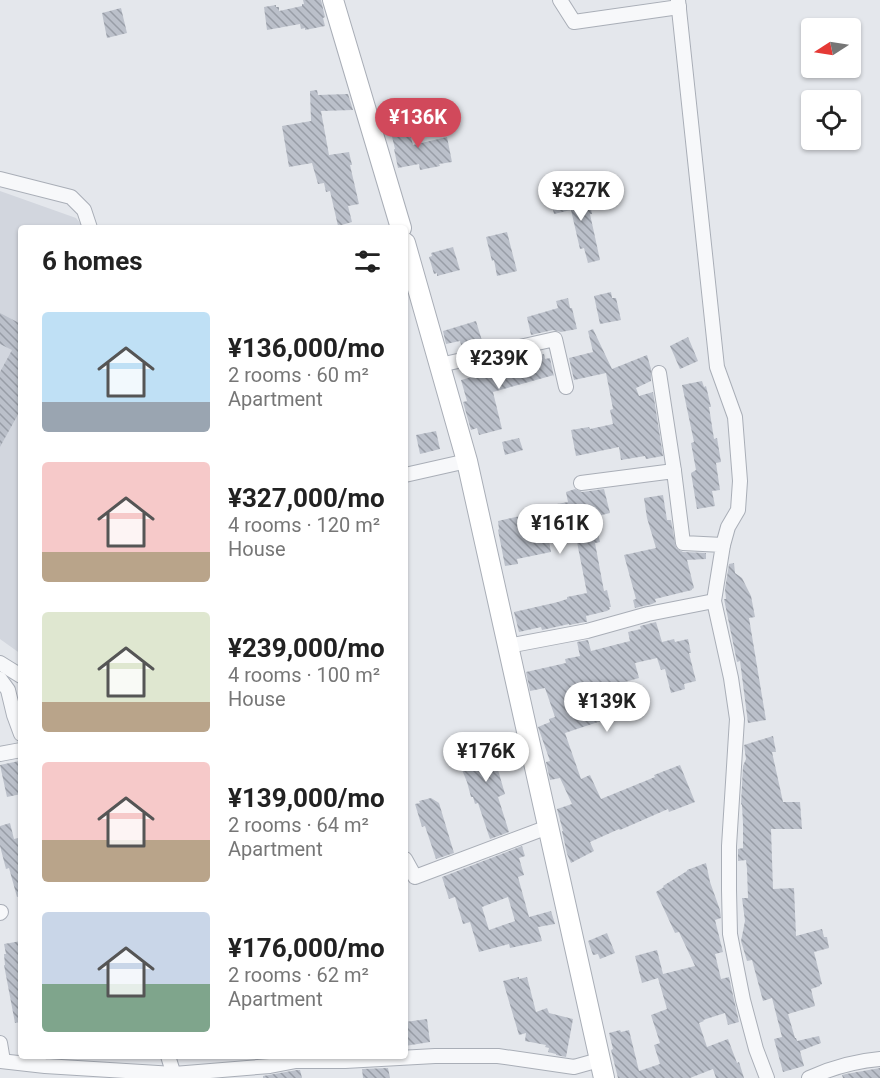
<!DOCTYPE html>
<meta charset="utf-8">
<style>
body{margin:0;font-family:Roboto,sans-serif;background:#f2f2f2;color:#222;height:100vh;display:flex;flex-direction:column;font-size:22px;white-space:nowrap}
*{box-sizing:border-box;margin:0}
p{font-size:20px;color:#767676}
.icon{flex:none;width:33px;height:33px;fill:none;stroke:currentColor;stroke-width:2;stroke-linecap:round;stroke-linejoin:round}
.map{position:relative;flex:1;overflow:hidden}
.panel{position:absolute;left:18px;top:225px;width:390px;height:834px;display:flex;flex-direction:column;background:#fff;border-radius:6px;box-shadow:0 2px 4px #0004}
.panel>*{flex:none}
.needle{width:39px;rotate:258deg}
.fabs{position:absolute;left:801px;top:18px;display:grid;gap:12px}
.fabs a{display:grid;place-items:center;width:60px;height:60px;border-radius:6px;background:#fff;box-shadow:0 2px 4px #0004;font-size:30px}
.price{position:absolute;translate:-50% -51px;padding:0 14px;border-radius:21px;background:#fff;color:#222;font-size:20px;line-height:39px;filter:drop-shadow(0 2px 3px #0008)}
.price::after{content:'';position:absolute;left:50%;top:36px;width:18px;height:14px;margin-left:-9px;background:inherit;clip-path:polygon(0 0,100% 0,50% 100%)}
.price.active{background:#d1495b;color:#fff}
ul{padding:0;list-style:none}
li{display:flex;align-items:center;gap:18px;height:150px;padding:0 24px}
li span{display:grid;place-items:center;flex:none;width:168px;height:120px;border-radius:6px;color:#555}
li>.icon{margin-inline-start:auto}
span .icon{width:72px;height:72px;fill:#fffc;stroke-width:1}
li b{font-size:26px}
h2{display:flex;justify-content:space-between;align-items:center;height:72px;padding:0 24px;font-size:26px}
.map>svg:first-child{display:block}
.built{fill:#d2d6de}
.building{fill:url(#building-back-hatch);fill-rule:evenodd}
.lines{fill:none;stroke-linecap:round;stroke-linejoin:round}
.street-casing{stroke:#a9aeb7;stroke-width:16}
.secondary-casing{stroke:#a9aeb7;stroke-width:22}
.street{stroke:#f7f8fa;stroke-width:14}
.secondary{stroke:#fff;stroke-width:20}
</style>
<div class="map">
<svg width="880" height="1078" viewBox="0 0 880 1078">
<defs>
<pattern id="building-back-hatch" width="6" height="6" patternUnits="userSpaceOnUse" patternTransform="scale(1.5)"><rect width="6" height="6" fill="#bbc0ca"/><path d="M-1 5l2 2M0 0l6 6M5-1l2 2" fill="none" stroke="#989da6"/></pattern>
</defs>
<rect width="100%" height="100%" fill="#e4e7ec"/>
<polygon class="built" points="0,191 76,218 84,228 21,228 21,654 0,639"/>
<g class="building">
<polygon points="303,0 321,0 325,17 323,18 325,26 305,30 305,28 301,29 300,24 267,30 264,7 276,5 276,7 279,7 279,11 302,6 302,4 304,4"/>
<polygon points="121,8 127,33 107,38 102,13"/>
<polygon points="317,90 318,95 348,94 353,110 321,111 329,155 349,152 352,165 350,165 359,204 348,206 352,222 338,226 330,191 326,192 324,183 318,184 312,163 289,167 282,126 311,121 310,91"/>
<polygon points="446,103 447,106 450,105 457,126 454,127 455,128 441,133 432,108"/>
<polygon points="406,119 413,145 447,137 452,162 439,164 440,166 420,170 419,164 398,168 394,149 395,149 389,124"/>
<polygon points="587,190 592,214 590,214 600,260 588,263 584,248 580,249 571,210 554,214 551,201 576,196 575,192"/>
<polygon points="507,232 517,271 497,276 494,260 492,261 486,237"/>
<polygon points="453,247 460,270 437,276 437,273 434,274 429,257 432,256 431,253"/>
<polygon points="611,292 612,298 616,298 621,320 600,324 594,296"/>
<polygon points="568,298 570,308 572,308 577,329 561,332 553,330 531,335 527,317 558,308 556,301"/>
<polygon points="0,313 21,324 21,409 0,447 0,372 12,350 0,344"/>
<polygon points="476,321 483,344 463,351 460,341 446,344 443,331"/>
<polygon points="593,329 612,369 647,355 651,369 651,381 636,388 639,396 653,392 663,456 646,459 645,456 621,460 619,447 576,456 571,430 589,427 590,429 613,424 610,410 613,409 606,373 574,380 569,358 593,352 588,331"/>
<polygon points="688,337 698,361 680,369 670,346"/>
<polygon points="544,354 545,359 550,358 554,377 554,375 493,392 502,429 479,435 477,428 471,430 463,402 467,401 461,380 491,372 491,370 496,368 495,367"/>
<polygon points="702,381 704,387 706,386 711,407 709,407 714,439 717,438 721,462 716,463 720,490 712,491 715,506 697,509 691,473 696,470 691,443 694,442 682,385"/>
<polygon points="436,431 440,449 420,454 416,435"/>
<polygon points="519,438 523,450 505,455 502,442"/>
<polygon points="575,489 582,492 604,489 610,513 594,517 600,542 595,543 604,591 607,590 611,607 609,607 610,609 607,611 586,616 587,622 585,622 569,625 569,624 542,630 541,627 519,632 514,612 558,602 567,599 567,597 587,593 577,542 572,543 568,525 547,530 551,552 517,559 518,564 505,566 498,530 499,529 498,521 525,515 524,510 568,502 566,492"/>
<polygon points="663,495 667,520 671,520 676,548 683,552 706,553 706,559 687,560 694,588 692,589 692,590 655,599 656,602 652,604 635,608 633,600 636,599 624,555 656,548 647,518 644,498"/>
<polygon points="734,563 735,573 742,578 751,596 755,617 749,618 766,720 748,723 740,661 737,662 724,599 726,599 725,589 729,564"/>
<polygon points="656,622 662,642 674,639 675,642 688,639 691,653 689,653 696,681 684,684 685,689 671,693 665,669 661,670 657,658 635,663 639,678 618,684 626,705 622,706 625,713 565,733 581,779 590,775 601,799 655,777 654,775 680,765 695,802 669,812 668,809 620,830 619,829 590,842 594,851 571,863 567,854 562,831 563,831 557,809 572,804 560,778 550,780 546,762 550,761 538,727 550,722 549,719 555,717 545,688 530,691 526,672 566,663 565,659 580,656 577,642 588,640 591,651 630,641 628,632 641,629 640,626"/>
<polygon points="773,736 776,752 772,752 783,802 800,802 802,829 771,829 773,889 794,888 796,936 822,929 824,937 827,937 829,948 814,952 822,984 820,985 820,986 811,989 815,1006 788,1014 795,1038 796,1038 797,1041 819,1036 821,1043 800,1051 804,1066 783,1072 774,1039 782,1037 772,998 763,1001 752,960 747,961 741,941 745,921 742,898 748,898 747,869 746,860 738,861 738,849 743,848 743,824 742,805 741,804 743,766 746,759 744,745"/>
<polygon points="504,741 507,752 504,753 508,767 498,770 505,794 498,797 509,832 490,839 478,803 475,804 473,797 471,797 467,782 454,750 469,744 471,750"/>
<polygon points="19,761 20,764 21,764 21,794 7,797 0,765"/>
<polygon points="431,798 439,803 454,853 436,859 425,826 422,827 415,804 420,803 419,801"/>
<polygon points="10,823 14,839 18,838 21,848 21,896 17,897 9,868 6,869 0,846 0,826"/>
<path d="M522 846 525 856 519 858 524 875 518 877 529 917 551 911 555 924 538 927 542 941 510 948 509 944 479 952 470 922 463 924 455 897 449 899 442 877ZM508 897 515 921 489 930 482 907Z"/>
<polygon points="706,863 710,882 720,910 721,918 715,920 723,952 715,954 721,979 729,977 739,1022 728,1025 725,1013 703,1020 704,1021 699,1023 707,1047 728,1039 737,1063 739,1062 744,1078 716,1078 713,1069 690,1078 618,1078 611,1050 613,1049 609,1033 620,1030 621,1032 629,1030 639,1071 660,1064 654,1045 660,1043 651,1015 667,1009 658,978 642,983 635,956 657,950 663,974 695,966 679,932 675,933 656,892 664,887 663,886 687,871 687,870"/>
<polygon points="607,933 615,953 600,959 598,954 593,955 588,941"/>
<polygon points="21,941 21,1022 15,1023 4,965 5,965 4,954 6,954 4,944"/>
<polygon points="519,977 519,979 527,977 536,1012 547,1008 549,1013 573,1019 566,1057 556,1055 556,1054 548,1052 549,1048 545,1047 546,1045 525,1041 526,1033 519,1035 503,981"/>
<polygon points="427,1019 430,1042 405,1046 405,1022"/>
<polygon points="388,1068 390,1078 363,1078 362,1069"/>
<polygon points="880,1068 880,1078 843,1078 842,1075 846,1074"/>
<polygon points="297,1070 300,1070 302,1078 263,1078 263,1076"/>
</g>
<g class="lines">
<defs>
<g id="street">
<polyline points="560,0 574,22 679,7"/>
<polyline points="678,0 717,367 735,417 740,481 738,510 728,527 723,545"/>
<polyline points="0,179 71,197 84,210 90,228"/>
<polyline points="440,365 555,339 566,387"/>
<polyline points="659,373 674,471"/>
<polyline points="405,475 467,461"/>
<polyline points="581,483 674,471 683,543 723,545 714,601 731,678 737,719 729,846 729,890 730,934 743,1000 756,1049 767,1078"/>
<polyline points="508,646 587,631 648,614 714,601"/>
<polyline points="0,663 21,676"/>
<polyline points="0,679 8,690 14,715 21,734"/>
<polyline points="0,754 21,750"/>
<polyline points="405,859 415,877 548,827"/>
<polyline points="0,913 1,912"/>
<polyline points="0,1043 3,1061"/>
<polyline points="168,1056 175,1078"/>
<polyline points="0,1061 45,1066 174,1074 270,1066 296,1061 345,1061 435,1056 498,1056 574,1067 599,1060"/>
<path d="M809 1078C831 1068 856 1061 880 1059"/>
</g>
<g id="secondary">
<polyline points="333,0 401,228"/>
<polyline points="405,243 467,461 604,1078"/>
</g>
</defs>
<use href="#street" class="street-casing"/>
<use href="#secondary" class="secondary-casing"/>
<use href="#street" class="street"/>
<use href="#secondary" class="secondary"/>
</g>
</svg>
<div class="fabs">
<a><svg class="needle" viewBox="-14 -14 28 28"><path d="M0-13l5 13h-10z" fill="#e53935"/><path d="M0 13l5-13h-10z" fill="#767676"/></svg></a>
<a><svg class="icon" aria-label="locate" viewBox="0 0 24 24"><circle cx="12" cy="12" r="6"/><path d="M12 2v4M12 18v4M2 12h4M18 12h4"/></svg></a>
</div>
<b class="price active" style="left:418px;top:149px">¥136K</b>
<b class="price" style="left:581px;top:222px">¥327K</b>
<b class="price" style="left:499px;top:390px">¥239K</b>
<b class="price" style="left:560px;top:555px">¥161K</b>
<b class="price" style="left:607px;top:733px">¥139K</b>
<b class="price" style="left:486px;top:783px">¥176K</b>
<section class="panel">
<h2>6 homes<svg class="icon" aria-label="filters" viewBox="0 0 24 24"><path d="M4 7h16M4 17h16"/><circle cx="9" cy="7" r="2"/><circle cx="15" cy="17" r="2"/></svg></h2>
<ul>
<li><span style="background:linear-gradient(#bfe0f5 75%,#9aa5b1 0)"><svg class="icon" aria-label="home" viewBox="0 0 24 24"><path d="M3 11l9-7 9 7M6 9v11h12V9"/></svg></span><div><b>¥136,000/mo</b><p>2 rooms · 60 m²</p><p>Apartment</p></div></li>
<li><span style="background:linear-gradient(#f6c9c9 75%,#b9a48a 0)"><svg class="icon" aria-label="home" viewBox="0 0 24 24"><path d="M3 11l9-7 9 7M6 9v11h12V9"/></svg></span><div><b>¥327,000/mo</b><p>4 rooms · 120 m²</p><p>House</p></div></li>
<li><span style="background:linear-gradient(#dfe7d0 75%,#b9a48a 0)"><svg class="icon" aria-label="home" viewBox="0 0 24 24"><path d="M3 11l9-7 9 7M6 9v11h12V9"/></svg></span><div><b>¥239,000/mo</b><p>4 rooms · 100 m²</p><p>House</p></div></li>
<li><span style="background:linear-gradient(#f6c9c9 65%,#b9a48a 0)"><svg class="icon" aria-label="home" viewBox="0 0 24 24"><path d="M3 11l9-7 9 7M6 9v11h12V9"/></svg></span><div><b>¥139,000/mo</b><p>2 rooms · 64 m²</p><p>Apartment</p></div></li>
<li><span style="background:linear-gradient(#c9d6e8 60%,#7fa58c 0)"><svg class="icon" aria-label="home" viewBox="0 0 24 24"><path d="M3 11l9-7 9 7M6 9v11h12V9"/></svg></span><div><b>¥176,000/mo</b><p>2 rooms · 62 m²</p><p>Apartment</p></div></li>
</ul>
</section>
</div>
